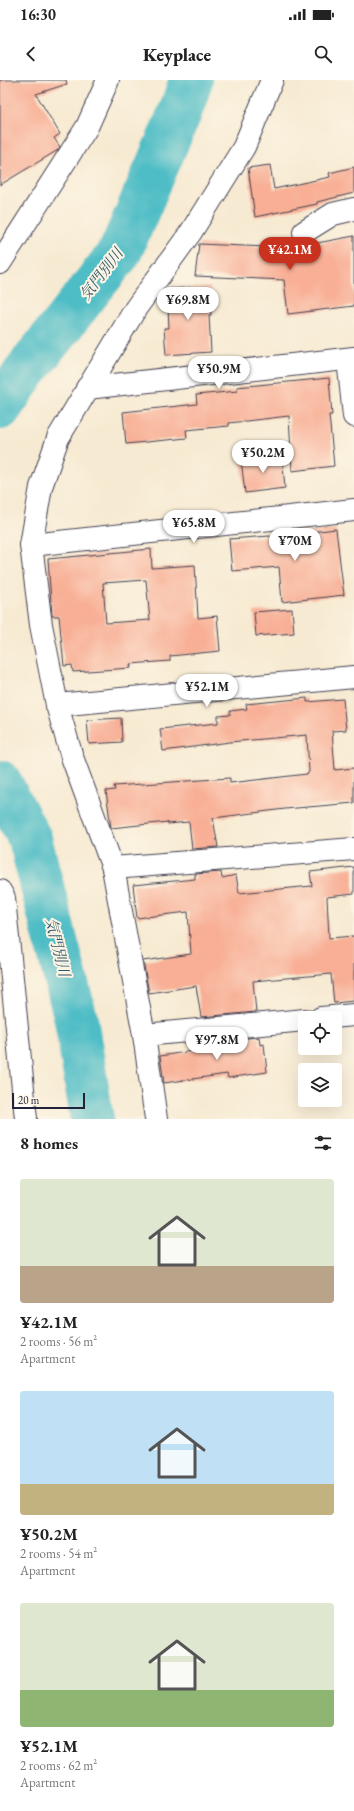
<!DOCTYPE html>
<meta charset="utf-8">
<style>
body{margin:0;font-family:"EB Garamond","Noto Serif JP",serif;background:#f6f6f6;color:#222;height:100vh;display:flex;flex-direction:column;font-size:15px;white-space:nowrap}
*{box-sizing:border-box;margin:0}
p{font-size:13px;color:#767676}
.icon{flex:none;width:22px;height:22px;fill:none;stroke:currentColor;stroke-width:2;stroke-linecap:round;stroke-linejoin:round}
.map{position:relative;height:1039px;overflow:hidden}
.details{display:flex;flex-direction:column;background:#fff;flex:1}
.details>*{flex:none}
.fabs{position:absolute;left:298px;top:931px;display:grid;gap:8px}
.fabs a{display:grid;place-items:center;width:44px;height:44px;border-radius:4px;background:#fff;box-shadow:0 4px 16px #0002;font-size:20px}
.scale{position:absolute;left:12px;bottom:10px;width:73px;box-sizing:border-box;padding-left:4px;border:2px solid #22223b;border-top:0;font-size:11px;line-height:14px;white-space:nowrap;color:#22223b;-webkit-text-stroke:3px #fcf5e5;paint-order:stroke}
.price{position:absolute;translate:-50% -34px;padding:0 9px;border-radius:14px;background:#fff;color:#222;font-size:13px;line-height:26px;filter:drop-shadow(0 1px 2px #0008)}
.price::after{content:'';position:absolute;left:50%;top:24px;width:12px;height:9px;margin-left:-6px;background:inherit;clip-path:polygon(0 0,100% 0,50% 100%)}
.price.on{background:#c8321e;color:#fff}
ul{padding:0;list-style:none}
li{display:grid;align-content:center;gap:8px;height:212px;padding:0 20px}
li span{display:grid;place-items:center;height:124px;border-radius:4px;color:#555}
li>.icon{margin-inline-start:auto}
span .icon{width:72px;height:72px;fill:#fffc;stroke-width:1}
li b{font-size:17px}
h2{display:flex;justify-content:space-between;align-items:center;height:48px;padding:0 20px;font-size:17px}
.status{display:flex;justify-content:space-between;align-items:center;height:28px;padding:0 20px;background:#fff;direction:ltr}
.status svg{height:11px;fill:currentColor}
header{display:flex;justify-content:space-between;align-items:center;height:52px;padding:0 20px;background:#fff;font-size:18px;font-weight:800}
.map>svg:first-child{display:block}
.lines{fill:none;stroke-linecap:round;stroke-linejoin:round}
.river{stroke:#4fbdc6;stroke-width:44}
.building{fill:#f8af95;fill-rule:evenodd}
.minor-casing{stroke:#424052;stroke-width:24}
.minor{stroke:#fff;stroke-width:22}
.labels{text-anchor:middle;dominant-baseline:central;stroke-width:4;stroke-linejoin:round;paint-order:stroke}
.water-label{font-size:15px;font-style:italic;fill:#32586c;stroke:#fcf5e5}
</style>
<div class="status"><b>16:30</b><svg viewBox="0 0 49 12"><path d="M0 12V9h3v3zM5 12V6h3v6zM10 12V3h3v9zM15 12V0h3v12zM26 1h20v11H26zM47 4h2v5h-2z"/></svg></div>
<header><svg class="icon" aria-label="back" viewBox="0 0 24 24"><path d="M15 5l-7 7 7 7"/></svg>Keyplace<svg class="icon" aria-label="search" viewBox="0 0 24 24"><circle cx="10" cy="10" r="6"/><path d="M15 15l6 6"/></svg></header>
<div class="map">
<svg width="354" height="1039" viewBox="0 0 354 1039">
<rect width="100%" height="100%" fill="#fcf5e5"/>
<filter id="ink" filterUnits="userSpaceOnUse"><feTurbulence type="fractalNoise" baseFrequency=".025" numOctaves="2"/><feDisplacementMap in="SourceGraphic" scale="8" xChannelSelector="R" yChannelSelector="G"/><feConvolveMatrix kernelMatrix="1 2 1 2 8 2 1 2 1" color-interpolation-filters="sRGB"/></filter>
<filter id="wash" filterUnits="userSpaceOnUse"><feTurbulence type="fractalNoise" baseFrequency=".012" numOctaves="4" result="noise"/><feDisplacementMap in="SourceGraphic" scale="16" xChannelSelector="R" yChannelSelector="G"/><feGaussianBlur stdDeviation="0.9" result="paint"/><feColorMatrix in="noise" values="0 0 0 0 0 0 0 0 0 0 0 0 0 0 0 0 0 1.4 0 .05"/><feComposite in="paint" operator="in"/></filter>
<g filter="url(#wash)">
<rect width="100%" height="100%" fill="#f7ead2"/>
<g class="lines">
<g class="river">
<polyline points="0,328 24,293 120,172 181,30 191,0"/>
<polyline points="0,702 30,759 76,939 92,1039"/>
</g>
</g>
<g id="blocks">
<g class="building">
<polygon points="0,0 66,0 67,4 36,14 60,54 54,58 60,67 58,70 0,105"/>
<polygon points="270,85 274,109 330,97 329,93 354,87 354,113 317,122 317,124 255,137 248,88"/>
<polygon points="354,156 354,226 288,234 284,200 195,196 199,164 291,168"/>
<polygon points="210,207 211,235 209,235 211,272 166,275 164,248 169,248 167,209"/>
<polygon points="329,298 332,335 329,335 334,386 292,391 289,336 229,343 229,346 186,350 187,358 126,364 123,332 197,324 196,315 238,311 237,307"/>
<polygon points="282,375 285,408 245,413 241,379"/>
<polygon points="336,449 344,515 282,522 279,487 232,491 229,459 270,456 270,457"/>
<path d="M151 469 152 488 195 485 198 538 217 536 220 571 170 576V581L130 584 131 588 73 592 72 585 64 586 59 536H52L48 479ZM146 500 150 540 106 543 103 503Z"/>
<polygon points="292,529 294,553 256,556 254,532"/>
<polygon points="307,618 307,622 343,619 346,650 332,651 335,690 354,688 354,723 285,729 213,738 218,767 192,769 189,742 168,744 168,742 111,748 106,711 115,710 114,706 230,698 230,703 307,694 309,692 307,655 230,662 163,671 160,649 218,643 218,636 230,635 230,631 247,629 246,624"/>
<polygon points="121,638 122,662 89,664 87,640"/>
<polygon points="354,787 354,814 327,817 329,858 354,856 354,921 334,923 331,894 253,901 256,932 201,937 196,906 149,913 143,881 191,874 188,832 137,838 133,805 195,799 195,794 221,792 222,798 236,795 239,813 312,806 310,792"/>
<polygon points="259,957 260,965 264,964 267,992 228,998 227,994 164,1003 160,976 205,969 204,962"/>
</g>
</g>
</g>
<g filter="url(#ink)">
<use href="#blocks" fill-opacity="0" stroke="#424052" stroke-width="1"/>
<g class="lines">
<defs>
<g id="minor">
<polyline points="304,152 333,134 354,129"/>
<polyline points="0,183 87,47 108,0"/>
<polyline points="348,279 354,336"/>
<polyline points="87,308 354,278"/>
<polyline points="31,465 354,430"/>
<polyline points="57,625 354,597"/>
<polyline points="113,788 354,769"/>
<polyline points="0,811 4,818 26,1039"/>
<polyline points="321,938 354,935"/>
<polyline points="144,955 305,940"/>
<polyline points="156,1039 144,955 113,788 72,677 57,625 41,545 31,465 41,407 58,358 136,228 191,152 244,67 272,0"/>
</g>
</defs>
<use href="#minor" class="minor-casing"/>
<use href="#minor" class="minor"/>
</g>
</g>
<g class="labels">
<g class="water-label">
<text transform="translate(101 194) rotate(-53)">気門別川</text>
<text transform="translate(58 867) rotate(76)">気門別川</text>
</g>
</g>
</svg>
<div class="fabs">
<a><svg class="icon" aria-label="locate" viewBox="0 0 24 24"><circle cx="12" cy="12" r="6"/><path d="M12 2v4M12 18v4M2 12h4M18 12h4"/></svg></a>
<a><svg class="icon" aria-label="layers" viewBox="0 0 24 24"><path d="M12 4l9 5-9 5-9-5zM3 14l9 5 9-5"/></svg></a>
</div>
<div class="scale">20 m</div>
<b class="price on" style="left:290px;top:191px">¥42.1M</b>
<b class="price" style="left:188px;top:241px">¥69.8M</b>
<b class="price" style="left:219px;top:310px">¥50.9M</b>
<b class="price" style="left:263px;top:394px">¥50.2M</b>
<b class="price" style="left:194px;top:464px">¥65.8M</b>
<b class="price" style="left:295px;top:482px">¥70M</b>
<b class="price" style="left:207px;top:628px">¥52.1M</b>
<b class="price" style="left:217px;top:981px">¥97.8M</b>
</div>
<section class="details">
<h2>8 homes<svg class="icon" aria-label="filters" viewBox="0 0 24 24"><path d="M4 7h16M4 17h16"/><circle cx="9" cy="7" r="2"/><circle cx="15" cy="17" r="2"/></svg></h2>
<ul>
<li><span style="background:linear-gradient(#dfe7d0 70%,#b9a48a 0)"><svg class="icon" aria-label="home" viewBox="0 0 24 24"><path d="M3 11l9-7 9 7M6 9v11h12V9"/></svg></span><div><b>¥42.1M</b><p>2 rooms · 56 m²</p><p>Apartment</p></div></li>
<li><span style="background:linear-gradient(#bfe0f5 75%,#c2b280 0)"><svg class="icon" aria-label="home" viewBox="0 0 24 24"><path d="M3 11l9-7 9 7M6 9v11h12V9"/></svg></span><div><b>¥50.2M</b><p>2 rooms · 54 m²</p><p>Apartment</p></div></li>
<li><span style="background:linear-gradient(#dfe7d0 70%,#8fb573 0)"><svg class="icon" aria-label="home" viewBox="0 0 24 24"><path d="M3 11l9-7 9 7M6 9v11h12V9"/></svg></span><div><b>¥52.1M</b><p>2 rooms · 62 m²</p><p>Apartment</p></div></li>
</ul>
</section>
